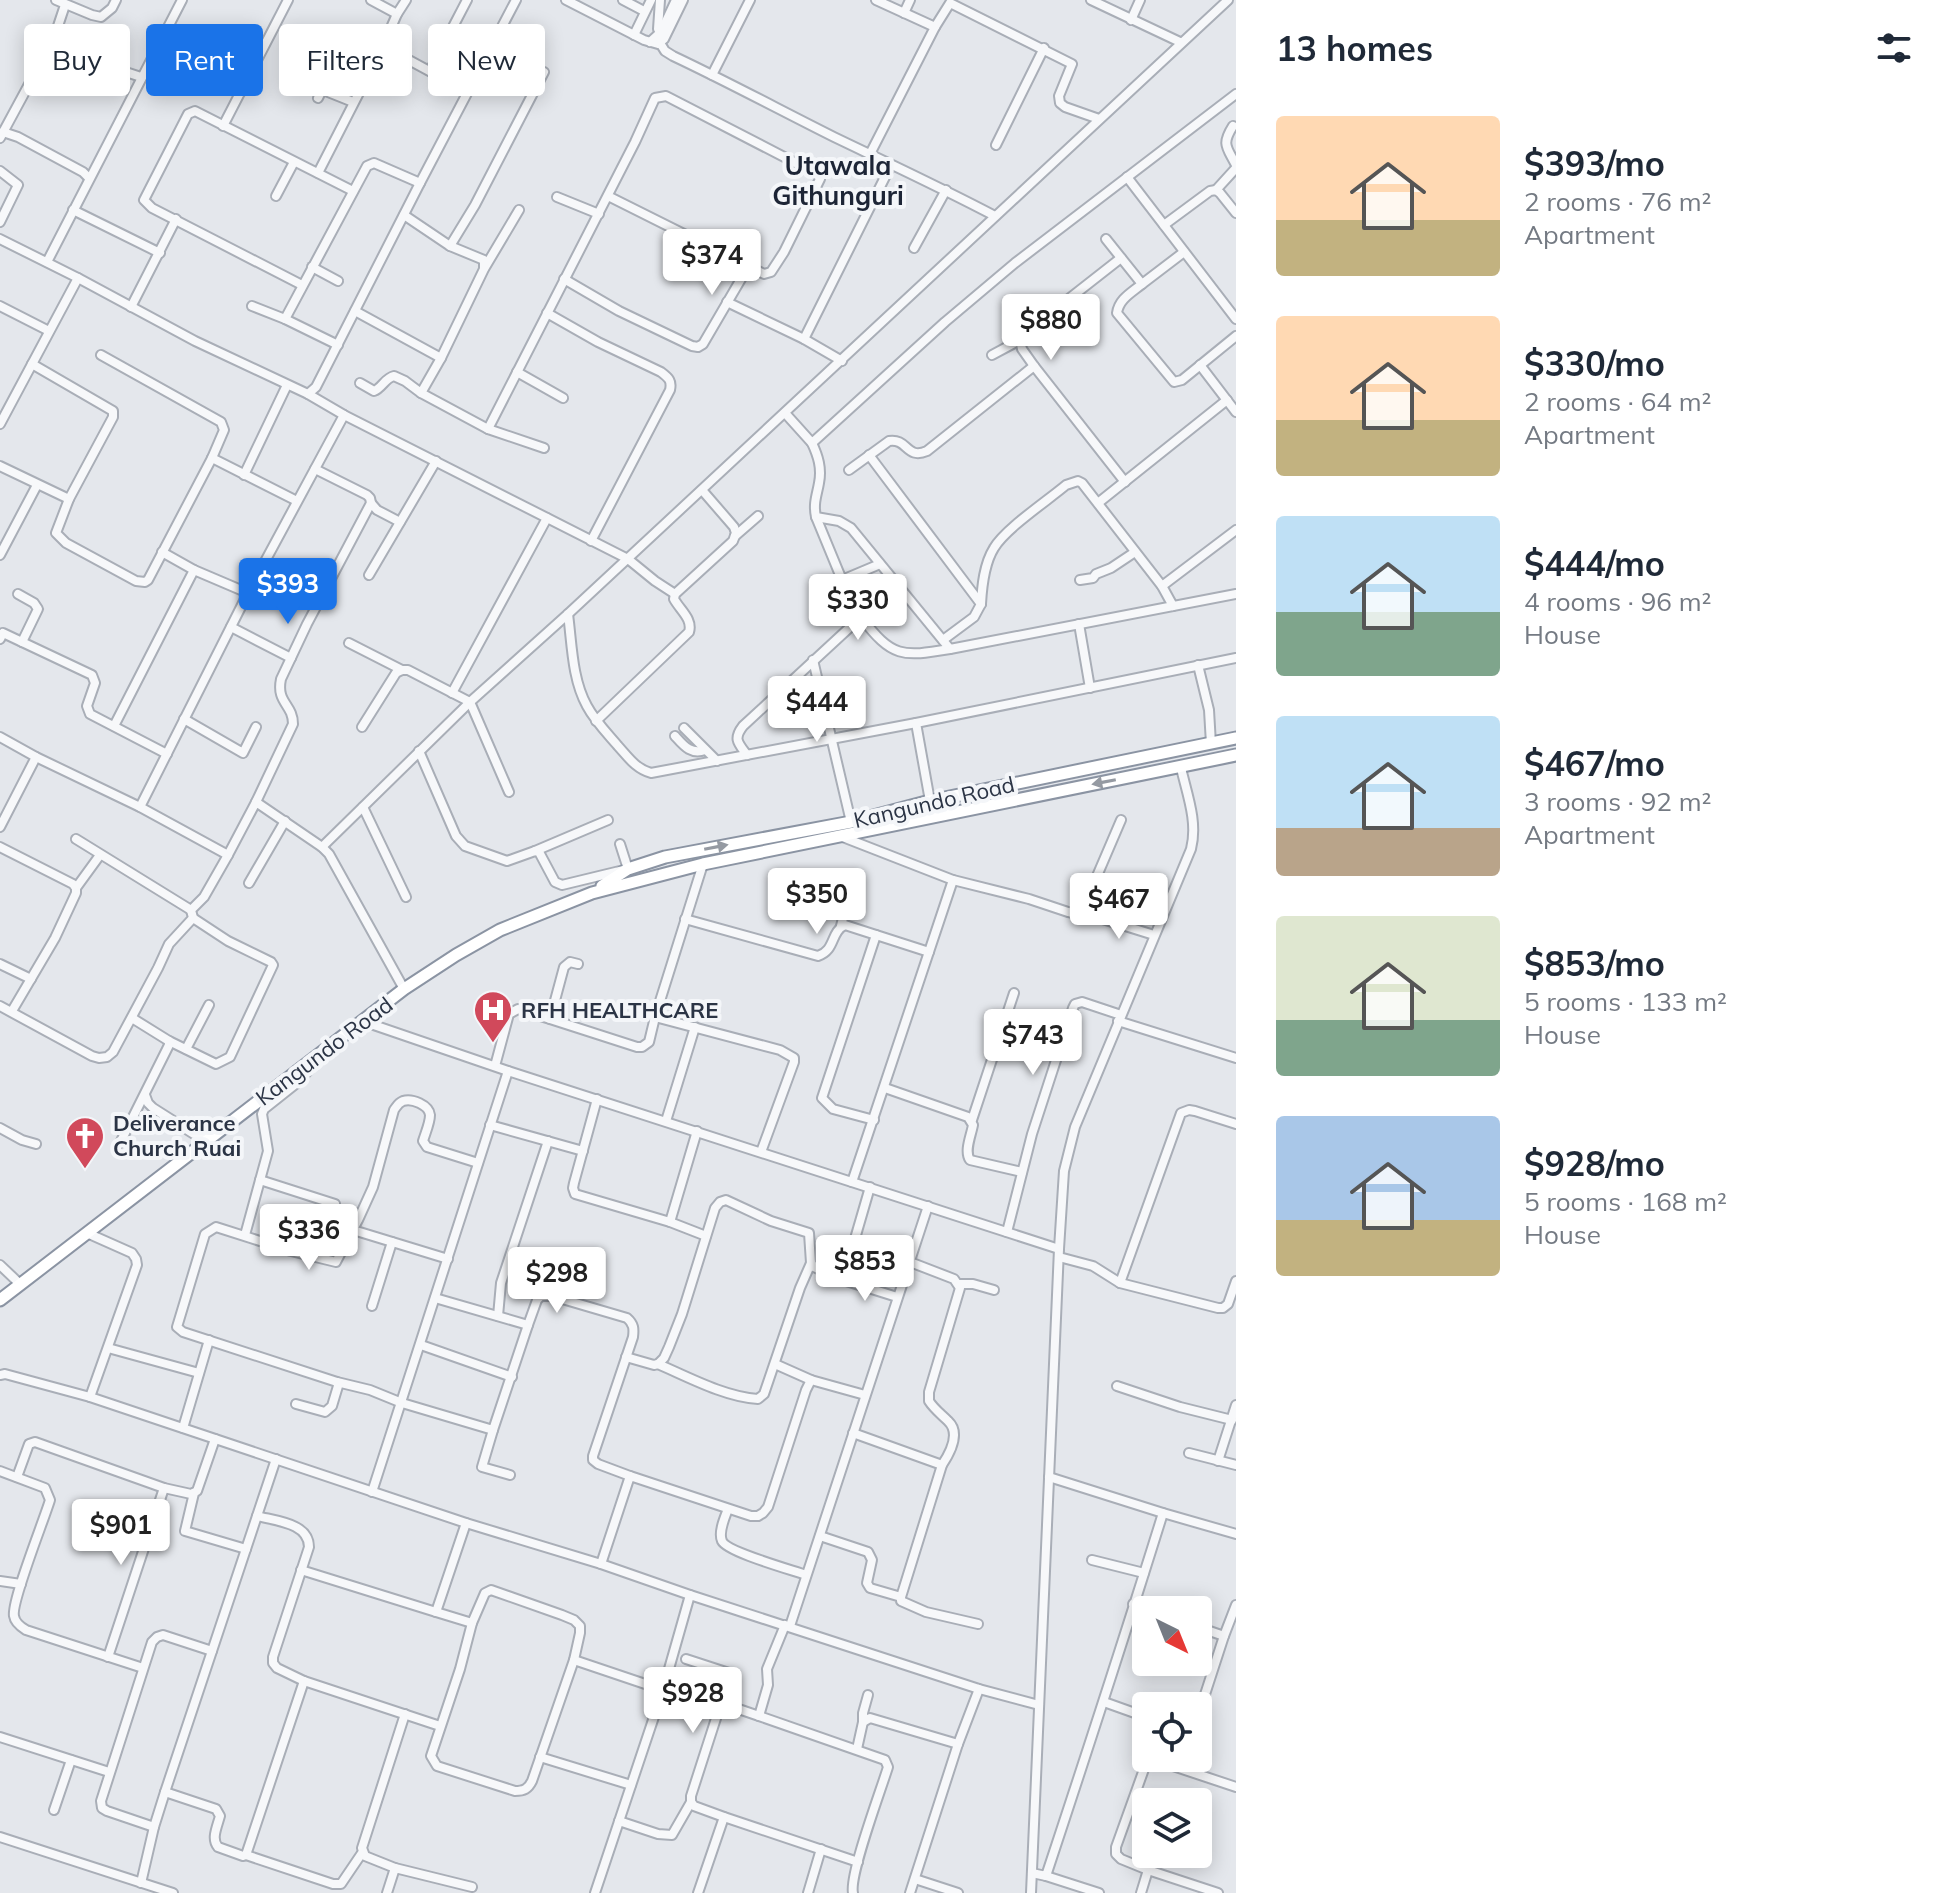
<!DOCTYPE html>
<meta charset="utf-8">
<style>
body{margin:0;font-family:Mulish,sans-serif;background:#f6f6f7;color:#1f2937;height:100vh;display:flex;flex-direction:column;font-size:30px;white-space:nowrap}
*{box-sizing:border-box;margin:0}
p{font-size:26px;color:#747a83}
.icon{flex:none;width:44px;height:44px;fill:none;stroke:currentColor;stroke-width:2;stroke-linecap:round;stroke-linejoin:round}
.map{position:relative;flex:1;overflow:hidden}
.panel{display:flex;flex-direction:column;background:#fff;width:720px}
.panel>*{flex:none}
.banner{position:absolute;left:24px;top:24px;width:760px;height:72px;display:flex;gap:16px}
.needle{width:52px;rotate:137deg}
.tools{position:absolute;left:1132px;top:1596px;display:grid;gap:16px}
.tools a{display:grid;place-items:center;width:80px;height:80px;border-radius:8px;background:#fff;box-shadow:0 4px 20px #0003;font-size:40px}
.price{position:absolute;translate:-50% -68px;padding:0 18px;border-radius:8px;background:#fff;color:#222;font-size:26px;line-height:52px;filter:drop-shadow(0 2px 4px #0008)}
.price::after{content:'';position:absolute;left:50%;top:48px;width:24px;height:18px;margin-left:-12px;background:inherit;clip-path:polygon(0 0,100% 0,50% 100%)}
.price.active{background:#1a73e8;color:#fff}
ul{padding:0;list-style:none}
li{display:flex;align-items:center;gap:24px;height:200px;padding:0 40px}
li span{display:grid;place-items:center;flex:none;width:224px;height:160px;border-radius:8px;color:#555}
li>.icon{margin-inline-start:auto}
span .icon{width:96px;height:96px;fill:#fffc;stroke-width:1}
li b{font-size:34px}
h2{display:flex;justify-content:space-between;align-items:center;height:96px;padding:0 40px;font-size:34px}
.pill{padding:0 28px;border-radius:8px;background:#fff;box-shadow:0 4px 20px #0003;font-size:28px;line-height:72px}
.pill.active{background:#1a73e8;color:#fff}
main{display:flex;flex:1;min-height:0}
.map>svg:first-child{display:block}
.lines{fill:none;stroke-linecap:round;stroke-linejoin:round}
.minor-casing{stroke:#a9aeb7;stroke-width:12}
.highway-casing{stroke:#8b94a3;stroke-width:15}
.minor{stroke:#f7f8fa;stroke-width:8}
.highway{stroke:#fff;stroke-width:11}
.oneway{fill:#959aa2}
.labels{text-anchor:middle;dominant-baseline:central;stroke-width:8;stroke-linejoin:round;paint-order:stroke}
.street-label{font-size:22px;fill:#2b3445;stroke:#f4f6f9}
.poi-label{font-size:22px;font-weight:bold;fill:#2b3445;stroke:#f4f6f9;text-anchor:start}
.quarter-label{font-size:26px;font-weight:bold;fill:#1d2536;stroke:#f4f6f9}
</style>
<main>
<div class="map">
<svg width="1236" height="1893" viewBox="0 0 1236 1893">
<rect width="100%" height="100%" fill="#e4e7ec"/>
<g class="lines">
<defs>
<g id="minor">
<polyline points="56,0 92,15 101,17 112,8 116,0"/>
<polyline points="371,0 397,14"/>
<polyline points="566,0 644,40 658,44 664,39 683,0"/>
<polyline points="623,0 644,11"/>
<polyline points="660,0 658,29 662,34"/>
<polyline points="1091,0 1180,42"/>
<path d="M65 5 54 38C81 55 110 68 141 77"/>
<polyline points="904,13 910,0"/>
<polyline points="1131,20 1140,0"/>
<polyline points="935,27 950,3 1072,64 1059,96 1060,103 1065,107 1099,119"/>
<polyline points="634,35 651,0"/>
<polyline points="650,42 661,32 676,0"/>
<path d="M660 43 665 51 673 56C728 82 780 110 834 137 888 163 942 188 995 216"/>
<polyline points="334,44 372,67"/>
<polyline points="383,46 468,92"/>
<polyline points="156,49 241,92"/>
<polyline points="430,71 467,0"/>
<polyline points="712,75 750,0"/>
<polyline points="323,90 353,102"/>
<polyline points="318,98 325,84"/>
<polyline points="223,126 288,0"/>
<path d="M1233 126C1221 145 1227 147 1236 165"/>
<polyline points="3,132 18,137 83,172 89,178"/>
<polyline points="0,138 54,38"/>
<polyline points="996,145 1044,48"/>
<polyline points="870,154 935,27 876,0"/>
<polyline points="0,171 18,185 0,222"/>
<polyline points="318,173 383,46 397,14 406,0"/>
<polyline points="1127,177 1236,319"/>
<polyline points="1216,190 1236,168"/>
<polyline points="276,196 294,162"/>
<polyline points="557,197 599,214"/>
<polyline points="73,210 160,253"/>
<polyline points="519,210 484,269 441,358 421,393 488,429 544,448"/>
<polyline points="404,215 450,246 484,260 484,268"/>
<polyline points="1164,225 1210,191 1216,190 1220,193 1236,213"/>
<polyline points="0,239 78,278 195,341 308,394 316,387 420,183 516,0"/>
<polyline points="1106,239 1142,284 1184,252"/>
<polyline points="450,246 475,205 544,72"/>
<polyline points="914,248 946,190"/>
<polyline points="1121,258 1024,334 1020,340 1022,349 1034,366 1125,482"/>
<polyline points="47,262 182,0"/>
<polyline points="312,267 338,281"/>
<polyline points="564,279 619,311 692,346 698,347 703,344 748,267"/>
<path d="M1142 284C1131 293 1119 299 1117 313L1174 382 1182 380 1236 336"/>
<polyline points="302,285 152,208 144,200 188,114 195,111 353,191"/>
<polyline points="727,302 804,339"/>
<polyline points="0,306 49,331"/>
<polyline points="252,306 285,319 338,345"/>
<polyline points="131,307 176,219"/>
<polyline points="355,311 441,358"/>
<path d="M547 313 598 342 661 372C669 378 672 381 670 390L591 541"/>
<polyline points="285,319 367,166 374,163 420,183"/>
<polyline points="992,355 1020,340"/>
<polyline points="842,361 804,339 891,165"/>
<polyline points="32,364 113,411 113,417 69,499 56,533 66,543 136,581 145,582 148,580 212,458 224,430 221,422 101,355"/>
<polyline points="1200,365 1236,412"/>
<polyline points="517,372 563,398"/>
<path d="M360 383 374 391C382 388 385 378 394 376L405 381 421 393"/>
<polyline points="308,394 344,415 628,559 655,581 675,594"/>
<polyline points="785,413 812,443 945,322 1015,263 1236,94"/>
<polyline points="0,424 78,278"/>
<polyline points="488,429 635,142 655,98 666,96 817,174 820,179 784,252 771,272 764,274 608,196"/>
<path d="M812 443C818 456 822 468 819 483 817 495 813 503 816 517L839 521 851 528 950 649 1236 594"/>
<polyline points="869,455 981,604 974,617 943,640"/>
<polyline points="212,458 297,501"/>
<polyline points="0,466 69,499"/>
<path d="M849 470 889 441C908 438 906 460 927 451L1034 366"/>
<polyline points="244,475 287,385"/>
<polyline points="371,503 377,510 400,522"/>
<polyline points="1098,503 1227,400"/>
<polyline points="735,536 758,516"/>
<polyline points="162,552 194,570"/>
<polyline points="0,555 37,485"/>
<polyline points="369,575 436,461"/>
<polyline points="842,580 880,564"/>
<polyline points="1080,580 1093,578 1096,574 1111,568 1135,552"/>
<polyline points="1162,586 1236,530"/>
<polyline points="18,594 34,603 38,609 22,642"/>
<path d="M981 604C982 586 984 564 994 548 1005 529 1047 501 1066 485L1078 481 1082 483 1162 586 1173 606"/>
<path d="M568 614C572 644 572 679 587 706 595 721 607 733 618 746 628 757 636 769 651 773L916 723 1236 658"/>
<path d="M861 617C892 658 902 657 950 649"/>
<polyline points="1079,624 1090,688"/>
<polyline points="231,627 291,658"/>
<polyline points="0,639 3,633 92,675 95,683 87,706 90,714 167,754"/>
<polyline points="349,643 402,670"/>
<polyline points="813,660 851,822"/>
<polyline points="1198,665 1209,710 1211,744"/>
<polyline points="452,693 547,518"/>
<polyline points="184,719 243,753 256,727"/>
<path d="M596 721 689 632C693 619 680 610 674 599L675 594 733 541 736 533 734 527 702 490"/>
<polyline points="916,723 930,801"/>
<polyline points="114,726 194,570 248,593"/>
<polyline points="362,727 396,673 402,670 408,670 470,702 509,792"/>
<polyline points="684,728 717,761"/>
<path d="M675 736C684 746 691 755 705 750"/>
<polyline points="0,737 36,757 140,807 228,855 256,802 322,847 329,854 404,989"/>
<polyline points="419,751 456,836 465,846 507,861 535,851 539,852 555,882 562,885 628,869 620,844"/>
<path d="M747 755C738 743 733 739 743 726L861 617 842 580 816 517"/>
<path d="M256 802 293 724C293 704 276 703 281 679L307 624 371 503 370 498 367 495 315 469"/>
<polyline points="140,807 248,593 344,415"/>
<polyline points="363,807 406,897"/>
<polyline points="0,827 36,757"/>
<polyline points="840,836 953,880 1029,899 1068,912 1093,916 1097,898 1097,876 1121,820"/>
<polyline points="76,839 191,910"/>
<polyline points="0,847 73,884 76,888 76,893 55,938 12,1011"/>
<polyline points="322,847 470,702 568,614 1228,0"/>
<polyline points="535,851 608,820"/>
<polyline points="249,883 285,821"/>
<polyline points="76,888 100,855"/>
<polyline points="1093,916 1154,935"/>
<path d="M685 919 818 956C836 950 830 932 845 925L929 952"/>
<polyline points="841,926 854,874"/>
<polyline points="0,964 31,979"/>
<polyline points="578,964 570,962 564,967 550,1019 637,1047 642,1047 649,1042 655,1017 703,864"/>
<polyline points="0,1006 92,1056 99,1058 107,1057 113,1052 158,968 169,944 193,918 191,910 204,897 228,855"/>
<polyline points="655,1017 780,1050 794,1058 794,1062 761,1152"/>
<polyline points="132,1018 169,1041 216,1064 230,1057 273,965 271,962 228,941 193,918"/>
<polyline points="362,1021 508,1071 1059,1249"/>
<polyline points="1118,1021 1236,1058"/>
<polyline points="186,1049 209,1005"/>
<polyline points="495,1066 509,1014 518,1009 550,1019"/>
<path d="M885 1088 968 1117 973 1125C971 1136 964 1151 970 1160L1022 1172"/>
<polyline points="145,1095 148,1103 153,1108 194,1134 209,1138"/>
<polyline points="597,1099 574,1183 573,1188 575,1194 670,1222"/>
<polyline points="874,1120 833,1109 822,1098 876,935"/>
<polyline points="972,1120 1014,993"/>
<polyline points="666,1121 695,1027"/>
<polyline points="490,1125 583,1151"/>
<polyline points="0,1128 22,1140 36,1144"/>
<polyline points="697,1131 670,1222 706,1236"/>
<polyline points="120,1143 169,1045 169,1041"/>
<polyline points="260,1180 335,1204"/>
<polyline points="852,1182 953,880"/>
<polyline points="353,1230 448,1259"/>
<polyline points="1007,1232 1032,1134 1073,1008 1075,1004 1082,1002 1121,1015"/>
<polyline points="87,1233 132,1253 136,1259 137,1265 90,1397"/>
<polyline points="245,1235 268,1151 262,1114 264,1109 298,1082 318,1060"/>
<polyline points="1059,1257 1093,1266 1120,1283 1218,1308 1223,1308 1228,1304 1236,1281"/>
<polyline points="0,1265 20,1284"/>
<polyline points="843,1280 897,1297"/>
<polyline points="1120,1283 1181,1113 1189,1110 1195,1111 1236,1124"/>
<polyline points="959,1284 973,1284 994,1290"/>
<polyline points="435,1298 528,1325"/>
<polyline points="372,1306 392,1242"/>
<polyline points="498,1316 501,1283 548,1141"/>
<polyline points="421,1345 512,1377"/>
<polyline points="108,1348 199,1373"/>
<polyline points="626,1357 654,1365 658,1364 664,1358 669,1347 682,1314 715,1208 720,1202 726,1200 771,1221 809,1233 811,1263 814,1267 843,1280 870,1187"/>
<path d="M658 1364C688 1377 725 1397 758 1399L764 1394 800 1288 811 1263"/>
<polyline points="775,1364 811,1380"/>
<polyline points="0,1375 5,1374 90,1397 466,1523 601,1564 690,1595 979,1689 1039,1705"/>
<path d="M337 1382 370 1390 402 1403 493 1430 528 1325 537 1300 541 1296H552L627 1318C634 1324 634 1329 633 1337L593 1456V1460L598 1464 630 1476"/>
<polyline points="1117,1386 1180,1407 1232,1420"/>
<path d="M296 1404 325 1412 332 1406 338 1386 337 1382 183 1332 177 1327 205 1234 216 1227 291 1251 336 1262 358 1220 373 1187 394 1110C397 1106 398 1103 403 1101 412 1098 429 1105 430 1115 430 1123 425 1134 423 1141L427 1147 478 1163"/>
<polyline points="183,1428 209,1340"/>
<polyline points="493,1430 482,1467 510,1475"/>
<polyline points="853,1433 942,1465"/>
<polyline points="1189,1453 1236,1465"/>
<polyline points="1218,1461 1236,1405"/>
<path d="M0 1471 45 1488 50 1500C44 1520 11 1602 14 1616 15 1623 21 1627 26 1630L143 1668"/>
<polyline points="17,1477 29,1444 35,1442 164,1488 191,1494 197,1491 215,1439"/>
<polyline points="1049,1477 1163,1513 1236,1534"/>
<polyline points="372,1492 508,1071"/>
<polyline points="194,1493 185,1531 246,1549"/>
<path d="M728 1509C725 1517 718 1532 722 1541 727 1552 792 1570 806 1575"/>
<path d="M257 1516C276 1521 309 1523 309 1547L273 1657V1663L277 1668 304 1681 440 1726"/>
<polyline points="466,1523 436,1612 472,1623"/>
<polyline points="820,1536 868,1552 872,1560 867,1583 870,1588 901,1597 901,1601 926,1612 978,1624"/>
<polyline points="1092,1560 1144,1573"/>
<polyline points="601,1564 630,1476 751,1516 758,1516 763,1513 768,1507 806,1390 811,1380 865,1395"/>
<polyline points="301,1570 436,1612"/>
<polyline points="0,1581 21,1584"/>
<path d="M491 1590 562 1615 574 1620 580 1626V1633L574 1660 532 1781C528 1789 524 1791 515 1791L437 1766 431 1756 460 1669 472 1623 485 1593Z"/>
<path d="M901 1597 942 1465C950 1453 961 1433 948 1421 941 1414 934 1409 929 1401V1392L960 1288 954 1279 910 1262"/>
<polyline points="1133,1604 1149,1610"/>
<path d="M785 1625 767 1669 768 1685 759 1716 885 1760 888 1767C881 1790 849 1875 853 1893"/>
<polyline points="790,1626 928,1206"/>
<polyline points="1198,1627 1224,1636"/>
<polyline points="108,1657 164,1488"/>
<polyline points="686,1659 729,1673 729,1678 691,1796 691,1802 694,1806 724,1817 858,1862"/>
<polyline points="574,1660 663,1690"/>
<polyline points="1104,1702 1146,1717"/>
<polyline points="721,1703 759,1716"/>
<polyline points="1198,1716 1224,1636 1236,1605"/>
<polyline points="863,1722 863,1713 868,1695"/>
<polyline points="0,1737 109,1772"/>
<polyline points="857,1749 863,1722 870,1718 958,1744"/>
<polyline points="540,1757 631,1785"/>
<polyline points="1148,1758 1116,1847 1116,1854 1121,1859 1148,1870 1218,1893"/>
<polyline points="1149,1758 1236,1787"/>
<path d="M165 1792 216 1809 220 1816C217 1827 211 1839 218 1847L243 1856 246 1855 304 1681"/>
<polyline points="54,1810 71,1760"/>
<polyline points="619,1821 658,1834 672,1835 691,1802"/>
<polyline points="154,1827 107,1811 102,1808 101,1801 152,1642 157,1637 163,1635 212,1651"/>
<polyline points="0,1837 173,1893"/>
<polyline points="246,1855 333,1884 341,1884 362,1853"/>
<polyline points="395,1868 365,1856 362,1848 405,1714"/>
<path d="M1032 1873 1046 1876C1086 1755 1125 1635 1163 1513"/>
<polyline points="1046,1876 1099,1893"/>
<polyline points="915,1879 958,1893"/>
<polyline points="141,1883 154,1827 165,1792 276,1459"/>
<polyline points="387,1893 395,1868 472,1887"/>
<polyline points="595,1893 663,1690 690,1595"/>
<polyline points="698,1893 724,1817"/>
<polyline points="808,1893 821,1849"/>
<polyline points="910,1893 958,1744 979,1689"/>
<path d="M1031 1893 1059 1249 1064 1171 1075 1127 1191 849C1198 822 1187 794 1181 768"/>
<polyline points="1141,1893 1148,1870"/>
</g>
<g id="highway">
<polyline points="602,886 628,869 665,857 851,822 930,801 1236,738"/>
<polyline points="0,1300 404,989 456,955 500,930 592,893 703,864 1236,755"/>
</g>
</defs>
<use href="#minor" class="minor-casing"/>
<use href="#highway" class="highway-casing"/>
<use href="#minor" class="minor"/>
<use href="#highway" class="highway"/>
</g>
<defs><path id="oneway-solid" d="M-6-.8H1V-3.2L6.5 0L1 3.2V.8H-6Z" transform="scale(2)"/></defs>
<g class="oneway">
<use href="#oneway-solid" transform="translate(1104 782) rotate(169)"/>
<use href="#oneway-solid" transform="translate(716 847) rotate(-11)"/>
</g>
<defs>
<symbol id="hospital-pin" viewBox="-11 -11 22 30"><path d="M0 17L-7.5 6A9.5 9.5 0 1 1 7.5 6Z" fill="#d1495b" stroke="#f4f6f9"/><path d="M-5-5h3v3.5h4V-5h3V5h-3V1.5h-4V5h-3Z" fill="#fff"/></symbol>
<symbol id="church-pin" viewBox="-11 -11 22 30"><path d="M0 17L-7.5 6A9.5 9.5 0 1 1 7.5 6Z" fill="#d1495b" stroke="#f4f6f9"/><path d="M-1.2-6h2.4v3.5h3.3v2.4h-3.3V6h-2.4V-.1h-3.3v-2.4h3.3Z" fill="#fff"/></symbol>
</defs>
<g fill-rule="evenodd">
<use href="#hospital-pin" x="471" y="988" width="44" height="60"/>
<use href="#church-pin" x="63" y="1114" width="44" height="60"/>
</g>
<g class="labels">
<g class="street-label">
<text transform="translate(934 802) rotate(-13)">Kangundo Road</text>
<text transform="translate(324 1051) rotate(-37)">Kangundo Road</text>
</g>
<g class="poi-label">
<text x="521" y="1010">RFH HEALTHCARE</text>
<text x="113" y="1123">Deliverance<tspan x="113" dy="25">Church Ruai</tspan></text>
</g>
<g class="quarter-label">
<text x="838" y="165">Utawala<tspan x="838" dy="30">Githunguri</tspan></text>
</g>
</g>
</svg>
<div class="tools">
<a><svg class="needle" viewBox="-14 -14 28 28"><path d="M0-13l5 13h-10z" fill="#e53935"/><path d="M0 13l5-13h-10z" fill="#747a83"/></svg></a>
<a><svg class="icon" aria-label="locate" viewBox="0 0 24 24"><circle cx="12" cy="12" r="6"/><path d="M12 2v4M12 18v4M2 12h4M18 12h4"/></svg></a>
<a><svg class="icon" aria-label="layers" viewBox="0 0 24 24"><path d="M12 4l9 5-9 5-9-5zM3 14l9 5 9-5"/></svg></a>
</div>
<b class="price" style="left:712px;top:297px">$374</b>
<b class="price" style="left:1051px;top:362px">$880</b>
<b class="price active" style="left:288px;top:626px">$393</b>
<b class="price" style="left:858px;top:642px">$330</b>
<b class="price" style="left:817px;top:744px">$444</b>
<b class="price" style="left:817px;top:936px">$350</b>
<b class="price" style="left:1119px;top:941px">$467</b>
<b class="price" style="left:1033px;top:1077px">$743</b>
<b class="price" style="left:309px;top:1272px">$336</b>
<b class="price" style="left:865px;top:1303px">$853</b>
<b class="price" style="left:557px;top:1315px">$298</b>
<b class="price" style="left:121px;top:1567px">$901</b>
<b class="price" style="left:693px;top:1735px">$928</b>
<div class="banner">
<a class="pill">Buy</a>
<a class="pill active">Rent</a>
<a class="pill">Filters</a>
<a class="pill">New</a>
</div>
</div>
<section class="panel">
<h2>13 homes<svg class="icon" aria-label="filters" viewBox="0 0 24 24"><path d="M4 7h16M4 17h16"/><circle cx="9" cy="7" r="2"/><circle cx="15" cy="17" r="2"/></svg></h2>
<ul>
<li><span style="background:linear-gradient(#ffd9b3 65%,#c2b280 0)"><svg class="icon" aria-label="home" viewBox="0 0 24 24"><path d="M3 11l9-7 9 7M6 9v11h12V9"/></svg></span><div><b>$393/mo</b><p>2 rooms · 76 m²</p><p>Apartment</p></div></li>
<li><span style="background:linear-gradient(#ffd9b3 65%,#c2b280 0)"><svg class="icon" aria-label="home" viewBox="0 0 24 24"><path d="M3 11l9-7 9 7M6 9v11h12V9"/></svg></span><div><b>$330/mo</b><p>2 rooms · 64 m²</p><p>Apartment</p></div></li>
<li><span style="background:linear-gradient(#bfe0f5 60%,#7fa58c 0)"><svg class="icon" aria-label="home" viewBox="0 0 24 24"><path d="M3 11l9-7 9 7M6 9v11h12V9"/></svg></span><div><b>$444/mo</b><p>4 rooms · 96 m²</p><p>House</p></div></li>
<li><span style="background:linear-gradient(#bfe0f5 70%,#b9a48a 0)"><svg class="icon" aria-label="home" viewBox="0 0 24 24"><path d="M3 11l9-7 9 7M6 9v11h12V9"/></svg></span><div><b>$467/mo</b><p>3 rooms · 92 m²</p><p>Apartment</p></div></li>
<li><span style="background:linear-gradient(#dfe7d0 65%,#7fa58c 0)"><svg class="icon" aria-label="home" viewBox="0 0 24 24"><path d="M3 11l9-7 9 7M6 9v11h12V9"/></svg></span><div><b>$853/mo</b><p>5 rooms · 133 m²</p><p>House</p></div></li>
<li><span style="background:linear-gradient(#a9c7e8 65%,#c2b280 0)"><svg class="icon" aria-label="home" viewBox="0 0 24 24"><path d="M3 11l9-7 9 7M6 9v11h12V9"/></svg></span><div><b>$928/mo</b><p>5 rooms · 168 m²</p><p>House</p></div></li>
</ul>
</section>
</main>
